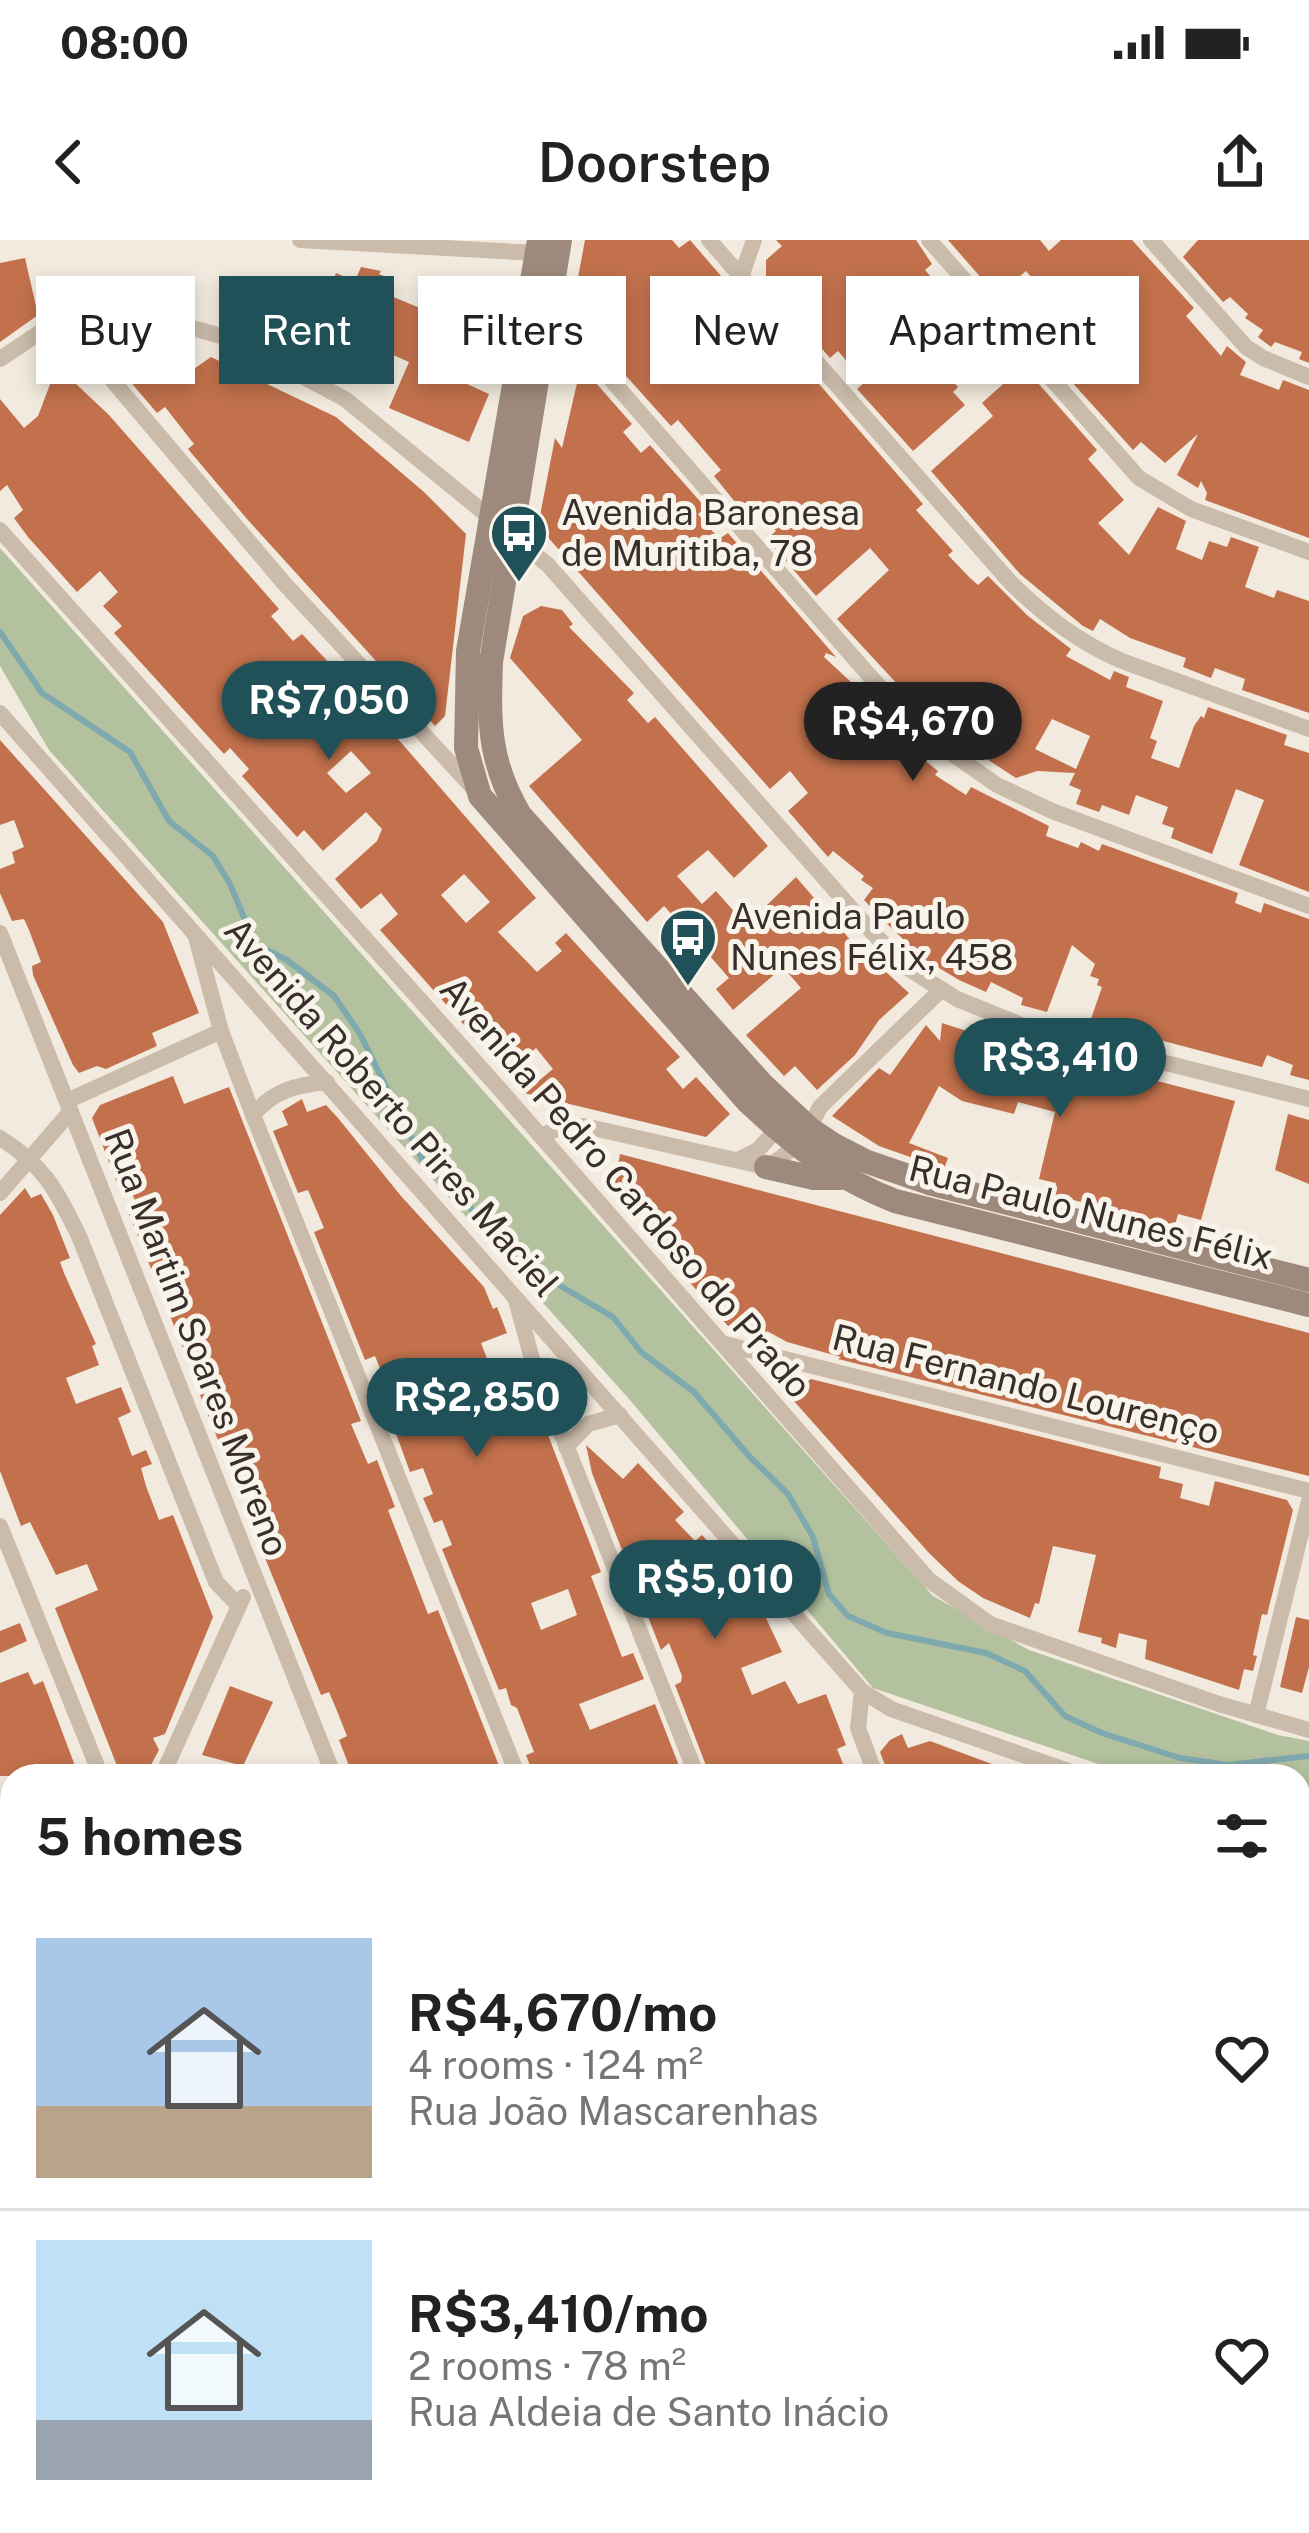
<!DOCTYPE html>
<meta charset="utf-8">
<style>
body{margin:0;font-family:"Public Sans",sans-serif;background:#f2f2f2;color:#222;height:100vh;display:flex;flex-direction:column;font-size:45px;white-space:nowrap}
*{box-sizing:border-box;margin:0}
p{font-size:39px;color:#767676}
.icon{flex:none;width:66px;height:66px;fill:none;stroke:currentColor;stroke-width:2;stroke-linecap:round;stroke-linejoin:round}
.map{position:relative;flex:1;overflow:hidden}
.details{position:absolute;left:0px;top:1524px;width:1311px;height:771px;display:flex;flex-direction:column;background:#fff;border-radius:36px 36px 0 0;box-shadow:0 6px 18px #0003}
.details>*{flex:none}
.hud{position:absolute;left:36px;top:36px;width:1239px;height:108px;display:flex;gap:24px}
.price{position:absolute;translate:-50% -102px;padding:0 27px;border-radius:42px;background:#205158;color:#fff;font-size:39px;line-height:78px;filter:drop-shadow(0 3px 6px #0008)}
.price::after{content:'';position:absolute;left:50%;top:72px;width:36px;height:27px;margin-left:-18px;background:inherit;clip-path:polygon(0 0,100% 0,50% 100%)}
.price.on{background:#222;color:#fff}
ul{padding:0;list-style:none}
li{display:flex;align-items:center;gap:36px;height:300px;padding:0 36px}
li+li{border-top:3px solid #e0e0e0}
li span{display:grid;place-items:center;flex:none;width:336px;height:240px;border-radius:0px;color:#555}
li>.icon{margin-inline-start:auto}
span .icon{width:144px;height:144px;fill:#fffc;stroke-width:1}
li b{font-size:51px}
h2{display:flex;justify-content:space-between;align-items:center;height:144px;padding:0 36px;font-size:51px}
.tag{padding:0 42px;border-radius:0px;background:#fff;box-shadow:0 6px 18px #0003;font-size:42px;line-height:108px}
.tag.on{background:#205158;color:#fff}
.status{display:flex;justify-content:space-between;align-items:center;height:84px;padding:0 60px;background:#fff;direction:ltr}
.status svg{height:33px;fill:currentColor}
header{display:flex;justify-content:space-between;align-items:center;height:156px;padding:0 36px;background:#fff;font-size:54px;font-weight:600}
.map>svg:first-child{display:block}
.green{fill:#b3c19e}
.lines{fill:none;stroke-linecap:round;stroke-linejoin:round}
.stream{stroke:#7ea9ae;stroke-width:6}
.building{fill:#c2714c;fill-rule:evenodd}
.street{stroke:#cabbaa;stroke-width:16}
.secondary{stroke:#9e8a7c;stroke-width:24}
.labels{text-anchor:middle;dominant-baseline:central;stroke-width:10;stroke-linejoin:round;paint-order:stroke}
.poi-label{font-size:36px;fill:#382f2a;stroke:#f9f4eb;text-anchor:start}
.street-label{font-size:36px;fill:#382f2a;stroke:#f9f4eb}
</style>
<div class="status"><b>08:00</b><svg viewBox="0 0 49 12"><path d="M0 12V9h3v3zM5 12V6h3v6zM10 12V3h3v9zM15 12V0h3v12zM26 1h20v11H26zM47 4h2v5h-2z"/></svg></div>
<header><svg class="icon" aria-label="back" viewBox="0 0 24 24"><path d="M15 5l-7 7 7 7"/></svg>Doorstep<svg class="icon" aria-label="share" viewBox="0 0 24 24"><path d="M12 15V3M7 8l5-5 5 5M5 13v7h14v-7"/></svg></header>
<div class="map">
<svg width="1309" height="2293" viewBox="0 0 1309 2293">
<rect width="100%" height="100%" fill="#f2eade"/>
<polygon class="green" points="0,308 933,1356 1029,1410 1278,1495 1309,1501 1309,1594 1299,1592 1299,1536 1134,1536 873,1448 629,1159 49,510 0,426"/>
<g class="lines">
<polyline class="stream" points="0,392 42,453 130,512 169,581 213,616 230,644 255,704 287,720 334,756 360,794 423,921 532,1029 613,1077 641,1112 694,1152 749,1216 788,1254 813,1297 829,1354 848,1376 887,1393 986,1413 1025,1431 1065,1476 1102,1493 1180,1518 1228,1525 1309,1516"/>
</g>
<g class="building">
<path d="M585 0H672L679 8 690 0 734 51 731 54 766 92V84L772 91 747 113 774 144 800 122 923 264 916 270 953 311 948 315 969 337 978 345 988 336 1028 376 1071 409 1066 416 1110 440 1114 431 1129 437 1126 447 1163 461 1150 498 1157 501 1151 518 1179 528 1194 486 1201 476 1204 478 1208 467 1287 495 1284 505 1309 513V652L1239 625 1264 560 1236 549 1212 614 1171 598 1174 588 1162 584 1168 567 1136 555 1129 575 1102 565 1099 572 1082 566 1076 564 1081 550 1069 545 1075 533 1037 531 1016 538 959 501 965 491 945 475 942 478 912 460 837 379 889 330 870 308 816 356 767 299 776 291 756 270 748 278 714 236 721 230 702 208 678 180 671 186 574 78 572 70ZM1052 479 1090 496 1076 529 1035 509Z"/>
<polygon points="776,0 916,0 932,24 925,30 948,56 955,50 996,97 950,138 958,147 953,152 965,165 913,211 857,149 865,142 838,111 830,118 766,45 766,20 782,6"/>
<polygon points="948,0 1040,0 1049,11 1061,0 1132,0 1194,68 1186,76 1221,116 1227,106 1246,122 1240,135 1279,150 1283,140 1309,150 1309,298 1205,260 1207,253 1201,241 1198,248 1177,235 1198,194 1165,223 1141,202 1133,210 1051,119 1061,110 1035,79 1048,67 1039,57 1044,52 1026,31 997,56"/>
<polygon points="1198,0 1309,0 1309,123 1299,119 1302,112 1275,102 1271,107 1258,97 1263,90 1245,78 1248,74 1230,57 1223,62 1183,17"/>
<polygon points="25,18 38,75 0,102 0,23"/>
<polygon points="361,27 381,31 379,34 386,37 379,51 487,96 467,144 489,154 469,202 389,168 409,122 386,112 388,106 318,77 336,33 355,41"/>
<polygon points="169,109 191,131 211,117 336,177 424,252 466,294 445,476 435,486 247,279 188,209 194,204 165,167 157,173 128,139 140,130 137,126"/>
<path d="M57 126 109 175 279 369 271 376 293 401 302 394 365 461 536 658 498 692 537 732 562 711 555 703 566 693 680 817 666 829 683 849 696 837 730 874 706 897 524 853 553 829 536 808 506 832 380 690 398 674 381 653 361 669 335 639 377 601 382 589 366 572 323 611 304 590 297 597 242 536 249 529 230 508 224 514 114 393 122 386 103 366 118 352 100 331 77 352 28 297 14 278 23 270 7 245 0 251V159L24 188 38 176ZM351 511 371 533 346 553 327 533ZM464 634 490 662 466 683 441 655Z"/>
<polygon points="581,126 632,184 623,192 641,213 650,205 706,268 698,274 719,299 728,293 836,417 826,413 824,417 891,479 925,516 923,519 938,531 935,535 966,555 971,547 1049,586 1046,596 1078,608 1081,602 1099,611 1102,604 1238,653 1235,663 1261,673 1264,663 1309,679 1309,840 1290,835 1293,825 1267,815 1262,827 1156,799 1158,793 1131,783 1128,792 1091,779 1102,747 1097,745 1099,739 1090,736 1095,724 1072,705 1047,772 1021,765 1023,758 991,742 986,752 959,740 924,719 882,679 864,660 873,648 861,640 864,636 833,611 828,617 788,571 808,553 790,531 770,549 538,286 555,198 562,208"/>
<polygon points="1023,126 1097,210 1088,219 1124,260 1098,283 1129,315 1158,267 1186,281 1176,309 1202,320 1209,301 1227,307 1231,297 1259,307 1245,347 1274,358 1277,350 1309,361 1309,473 1242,450 1245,439 1215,428 1211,438 1183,427 1186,418 1130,398 1100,379 1093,391 1083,386 1020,334 931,231 993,176 982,163"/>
<polygon points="541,366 562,370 573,384 569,387 634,453 627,460 648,483 655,477 768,606 734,638 708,610 677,636 702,664 716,651 746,685 796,637 871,724 874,721 909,753 879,780 855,815 817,850 795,826 784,836 746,795 801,748 783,727 733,770 716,749 729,738 709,715 664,666 647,682 529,546 582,500 510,418 523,376"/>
<polygon points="0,500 163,682 199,773 152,793 157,806 106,829 97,826 79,833 73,825 33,735 32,726 41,722 29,690 24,679 12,681 0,653 0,629 15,623 12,612 24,607 14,580 0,585"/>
<polygon points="942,783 991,799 992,795 1086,820 1084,828 1121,837 1122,832 1235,861 1201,980 1178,974 1175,985 1053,955 1056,943 1039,939 1055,872 1018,862 1014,874 962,861 939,846 909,903 948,918 944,929 879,906 832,876 879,828 890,835 926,785 940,801"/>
<polygon points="173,836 184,864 229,847 361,1181 351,1184 368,1224 377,1220 395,1267 388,1270 428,1374 438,1370 503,1536 353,1536 339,1500 347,1496 337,1471 329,1452 321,1455 245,1269 254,1265 251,1251 236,1215 226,1220 200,1155 210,1152 200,1125 191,1128 129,974 139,970 128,944 119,948 92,878 100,865"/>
<path d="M302 859 307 872 326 865 338 878 401 956 484 1047 493 1069 497 1067 507 1093 481 1103 495 1139 522 1128 601 1332 591 1336 622 1417 633 1413 644 1439 579 1464 590 1490 655 1464 683 1536H534L526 1515 534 1512 517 1468 511 1465 506 1448 499 1450 442 1309 452 1305 442 1280 434 1283 423 1258 433 1254 423 1228 410 1232 378 1144 385 1141 375 1116 365 1120 314 992 324 988 308 950 298 953 273 891 288 885 282 871ZM568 1349 577 1375 541 1390 531 1363Z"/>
<polygon points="1288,874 1309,880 1309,944 1275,930"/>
<polygon points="620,914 1309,1093 1309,1236 838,1119 841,1117 787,1102 767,1091 766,1096 728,1086 671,1021 675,1004 651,998 640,986 643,968 613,955"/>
<polygon points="25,948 31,958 41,954 53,975 70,1018 60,1022 64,1033 96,1104 92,1106 99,1125 66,1138 76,1164 121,1147 131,1172 118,1178 132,1216 146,1210 152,1224 141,1228 146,1246 159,1280 173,1275 213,1377 165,1494 153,1498 159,1510 145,1536 121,1536 55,1368 98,1350 87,1324 56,1335 30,1282 21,1286 0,1231 0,975"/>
<polygon points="811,1139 1161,1227 1159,1238 1183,1244 1180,1258 1209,1266 1215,1241 1287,1260 1293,1270 1267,1375 1262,1374 1253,1415 1257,1416 1253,1431 1244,1429 1239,1450 1145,1419 1147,1400 1119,1393 1116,1408 1101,1403 1102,1398 1078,1392 1096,1315 1053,1306 1039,1364 1035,1363 1030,1378 983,1358 958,1341 929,1313 793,1160 795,1150"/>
<polygon points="586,1205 623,1239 638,1223 684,1272 675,1280 695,1301 702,1295 722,1317 714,1323 732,1345 741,1339 756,1357 782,1412 741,1428 752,1455 785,1441 798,1464 826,1454 846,1505 837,1509 848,1536 710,1536 675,1445 681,1442 682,1436 669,1403 661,1410 592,1233"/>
<polygon points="1296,1377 1309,1380 1309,1427 1302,1453 1280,1447"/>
<polygon points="20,1383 27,1401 0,1413 0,1391"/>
<polygon points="28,1432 34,1445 43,1441 77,1531 64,1536 0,1536 0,1443"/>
<polygon points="230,1446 273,1462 243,1526 202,1515"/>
<polygon points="902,1494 908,1508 930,1501 1024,1536 889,1536 880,1512 890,1500"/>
</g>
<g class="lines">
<g class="street">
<polyline points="300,0 536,13"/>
<path d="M709 0 1011 343C1045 376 1078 402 1122 421L1309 489"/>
<polyline points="929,0 1139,238 1191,269 1309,312"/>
<polyline points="1151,0 1246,107 1263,118 1309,137"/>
<polyline points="741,37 754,0"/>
<polyline points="540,74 551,76 586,111 868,434 905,474 951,513 997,545 1052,571 1309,666"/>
<polyline points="63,82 283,342 476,551"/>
<polyline points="0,119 42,91 63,82 104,74 142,74 232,99 345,159 548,325 872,692 909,729 957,759 1031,789 1309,859"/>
<polyline points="0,290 497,846 929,1340 990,1384 1219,1464 1309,1490"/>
<polyline points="0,473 862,1451 891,1469 1083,1536"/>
<polyline points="0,693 334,1536"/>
<polyline points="196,697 221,791 253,875 518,1536"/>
<polyline points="67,861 221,791"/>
<path d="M253 875C274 850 296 845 327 842"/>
<path d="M541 896 561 887 584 886 766 927C792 914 808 893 820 867L942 749"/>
<path d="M0 898C45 926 56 950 79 996L216 1342 237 1364"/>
<polyline points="740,919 758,910 784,881"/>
<polyline points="0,953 71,871"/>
<polyline points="516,1060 532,1119 697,1536"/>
<polyline points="725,1104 1309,1251"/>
<polyline points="566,1207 588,1184 620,1175"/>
<polyline points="0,1286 101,1536"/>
<polyline points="862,1451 858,1488 876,1536"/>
<polyline points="1256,1475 1309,1261"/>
<polyline points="162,1536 243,1357"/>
<polyline points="1299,1609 1309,1613"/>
<polyline points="0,1704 12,1702"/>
<polyline points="1299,1835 1309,1845"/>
<polyline points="0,1887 12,1885"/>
<polyline points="1299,1902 1309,1897"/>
<polyline points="0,1908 12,1931"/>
<polyline points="1299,2178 1309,2197"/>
<polyline points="188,2283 192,2293"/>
<polyline points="392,2283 398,2293"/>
<polyline points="624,2283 628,2293"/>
<polyline points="0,2289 2,2293"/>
<polyline points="898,2293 917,2283"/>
</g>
<g class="secondary">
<path d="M539 0 468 411 466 508 480 556 748 862C794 905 836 938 895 961L1309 1065"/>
<path d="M560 0 491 422C489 482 488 521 520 575L762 844 810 889 834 905 865 921 929 943 1309 1040"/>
<polyline points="766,927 814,938 840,938"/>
<polyline points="0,1659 12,1663"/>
<polyline points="1299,1701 1309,1695"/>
</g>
</g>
<defs>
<symbol id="bus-pin" viewBox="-11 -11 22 30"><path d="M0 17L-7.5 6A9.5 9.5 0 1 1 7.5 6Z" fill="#205158" stroke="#f9f4eb"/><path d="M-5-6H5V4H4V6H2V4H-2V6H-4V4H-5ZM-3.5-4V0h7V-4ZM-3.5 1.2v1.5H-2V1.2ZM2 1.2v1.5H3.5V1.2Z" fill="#fff"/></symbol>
</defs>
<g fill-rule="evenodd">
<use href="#bus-pin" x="486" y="260" width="66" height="90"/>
<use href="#bus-pin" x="655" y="664" width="66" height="90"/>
</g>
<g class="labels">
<g class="poi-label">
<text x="561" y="272">Avenida Baronesa<tspan x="561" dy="41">de Muritiba, 78</tspan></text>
<text x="730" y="676">Avenida Paulo<tspan x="730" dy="41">Nunes Félix, 458</tspan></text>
</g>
<g class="street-label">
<text transform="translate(392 867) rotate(49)">Avenida Roberto Pires Maciel</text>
<text transform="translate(626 947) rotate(49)">Avenida Pedro Cardoso do Prado</text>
<text transform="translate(1091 972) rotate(14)">Rua Paulo Nunes Félix</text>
<text transform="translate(197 1102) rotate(69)">Rua Martim Soares Moreno</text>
<text transform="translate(1026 1144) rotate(14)">Rua Fernando Lourenço</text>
</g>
</g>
</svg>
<b class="price" style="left:329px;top:523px">R$7,050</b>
<b class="price on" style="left:913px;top:544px">R$4,670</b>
<b class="price" style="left:1060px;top:880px">R$3,410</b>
<b class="price" style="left:477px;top:1220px">R$2,850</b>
<b class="price" style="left:715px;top:1402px">R$5,010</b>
<div class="hud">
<a class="tag">Buy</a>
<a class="tag on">Rent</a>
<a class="tag">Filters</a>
<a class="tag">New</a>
<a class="tag">Apartment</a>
</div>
<section class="details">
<h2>5 homes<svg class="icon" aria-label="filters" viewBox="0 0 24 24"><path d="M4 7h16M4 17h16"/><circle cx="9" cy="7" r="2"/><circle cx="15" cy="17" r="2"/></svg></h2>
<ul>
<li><span style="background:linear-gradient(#a9c7e8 70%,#b9a48a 0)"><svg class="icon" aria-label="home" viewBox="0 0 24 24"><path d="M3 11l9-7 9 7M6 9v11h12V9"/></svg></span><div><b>R$4,670/mo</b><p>4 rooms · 124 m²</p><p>Rua João Mascarenhas</p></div><svg class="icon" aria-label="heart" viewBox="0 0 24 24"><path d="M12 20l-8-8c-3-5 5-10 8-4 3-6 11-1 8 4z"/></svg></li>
<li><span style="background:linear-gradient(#bfe0f5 75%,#9aa5b1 0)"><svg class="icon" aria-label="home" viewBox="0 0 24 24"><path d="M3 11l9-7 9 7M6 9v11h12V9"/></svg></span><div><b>R$3,410/mo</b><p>2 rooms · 78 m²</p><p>Rua Aldeia de Santo Inácio</p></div><svg class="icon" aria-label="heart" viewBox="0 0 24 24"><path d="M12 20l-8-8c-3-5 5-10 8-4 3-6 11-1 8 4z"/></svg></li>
</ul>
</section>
</div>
